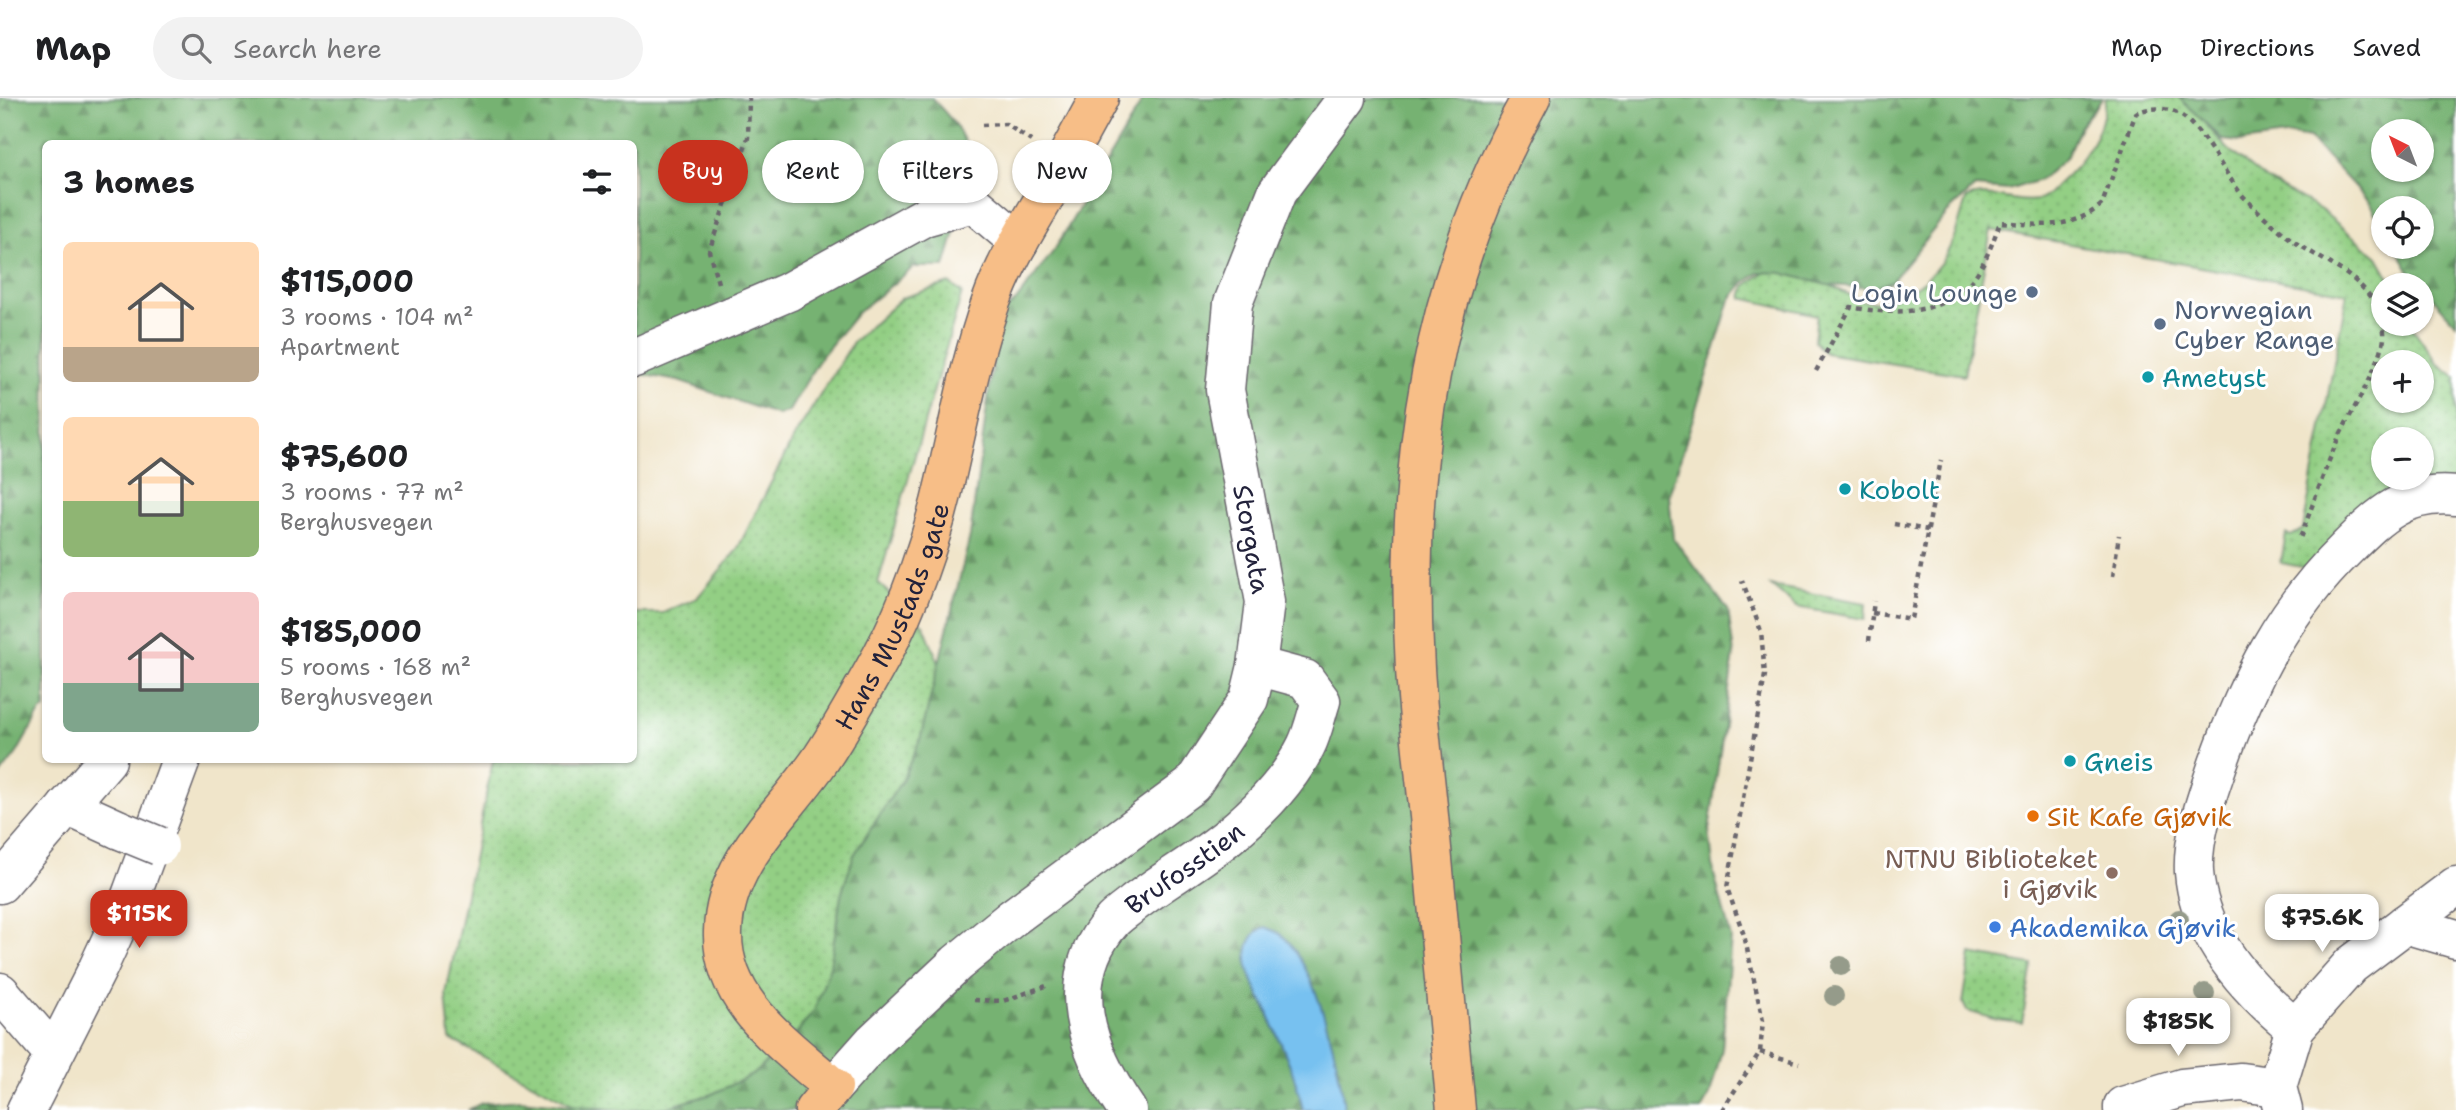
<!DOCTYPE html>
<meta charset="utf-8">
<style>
body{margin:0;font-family:"Shantell Sans",sans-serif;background:#f2f2f2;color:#202124;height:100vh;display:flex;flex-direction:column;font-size:26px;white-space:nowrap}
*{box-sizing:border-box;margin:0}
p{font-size:23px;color:#757577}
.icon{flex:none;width:38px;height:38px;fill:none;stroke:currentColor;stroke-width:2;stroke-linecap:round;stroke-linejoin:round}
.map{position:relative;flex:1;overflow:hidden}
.side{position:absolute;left:42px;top:42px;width:595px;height:623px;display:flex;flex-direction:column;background:#fff;border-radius:10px;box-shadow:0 2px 5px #0004}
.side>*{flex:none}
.hud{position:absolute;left:658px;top:42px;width:665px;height:63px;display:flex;gap:14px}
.needle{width:46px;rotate:318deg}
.controls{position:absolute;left:2371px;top:21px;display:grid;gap:14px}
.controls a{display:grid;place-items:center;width:63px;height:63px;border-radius:50%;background:#fff;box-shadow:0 2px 5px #0004;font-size:35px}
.price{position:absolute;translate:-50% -60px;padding:0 16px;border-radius:14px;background:#fff;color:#222;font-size:23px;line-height:46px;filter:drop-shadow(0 2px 4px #0008)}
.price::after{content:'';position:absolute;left:50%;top:42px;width:21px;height:16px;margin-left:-10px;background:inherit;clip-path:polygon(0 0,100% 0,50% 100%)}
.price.active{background:#c8321e;color:#fff}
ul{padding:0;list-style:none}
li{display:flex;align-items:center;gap:21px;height:175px;padding:0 21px}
li span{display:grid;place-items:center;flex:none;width:196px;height:140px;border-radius:10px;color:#555}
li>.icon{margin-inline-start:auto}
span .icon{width:84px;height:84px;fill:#fffc;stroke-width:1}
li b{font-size:30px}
h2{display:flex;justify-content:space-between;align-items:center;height:84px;padding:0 21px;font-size:30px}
.pill{padding:0 24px;border-radius:32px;background:#fff;box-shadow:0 2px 5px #0004;font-size:24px;line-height:63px}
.pill.active{background:#c8321e;color:#fff}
header{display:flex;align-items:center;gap:42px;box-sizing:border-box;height:98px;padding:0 35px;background:#fff;border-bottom:2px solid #e0e0e0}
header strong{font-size:33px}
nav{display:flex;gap:38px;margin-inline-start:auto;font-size:24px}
.search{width:490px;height:63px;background:#f2f2f2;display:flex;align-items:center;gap:18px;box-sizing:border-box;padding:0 24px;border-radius:38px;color:#757577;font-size:26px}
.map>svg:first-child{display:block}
.grass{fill:url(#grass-dots);stroke:#5a7860;stroke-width:2;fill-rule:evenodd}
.forest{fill:url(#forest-firs);stroke:#4c6a56;stroke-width:2;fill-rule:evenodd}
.water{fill:#77c1f0;stroke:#4c7296;stroke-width:2}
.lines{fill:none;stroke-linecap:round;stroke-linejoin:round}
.minor-casing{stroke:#6a666d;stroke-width:41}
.major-casing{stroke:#6a666d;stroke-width:41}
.highway-casing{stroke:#6a666d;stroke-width:41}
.path{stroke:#6a666d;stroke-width:4.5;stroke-dasharray:5 5;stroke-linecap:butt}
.minor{stroke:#fff;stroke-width:38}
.major{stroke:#f7be87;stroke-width:38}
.highway{stroke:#f7be87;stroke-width:38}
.minor-bridge-casing{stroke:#6a666d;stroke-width:41;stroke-linecap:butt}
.minor-bridge{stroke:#fff;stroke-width:38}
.tree{fill:#959b8a}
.service-dot{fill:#5c6f8a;stroke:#fff;stroke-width:2.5}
.culture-dot{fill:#0f9aa8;stroke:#fff;stroke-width:2.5}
.food-dot{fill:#e8710a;stroke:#fff;stroke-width:2.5}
.education-dot{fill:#8d6e63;stroke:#fff;stroke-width:2.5}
.shop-dot{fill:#3f7fe0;stroke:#fff;stroke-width:2.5}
.labels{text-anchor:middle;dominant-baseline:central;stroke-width:6;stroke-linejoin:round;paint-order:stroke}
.service-label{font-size:26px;fill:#4e5e75;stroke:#fff;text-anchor:end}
.culture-label{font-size:26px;fill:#0d838f;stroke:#fff;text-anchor:start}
.street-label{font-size:26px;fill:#22223b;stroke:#fff}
.food-label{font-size:26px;fill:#c56008;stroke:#fff;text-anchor:start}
.education-label{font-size:26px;fill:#785e54;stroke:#fff;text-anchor:end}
.shop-label{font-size:26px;fill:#366cbe;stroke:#fff;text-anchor:start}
</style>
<header>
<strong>Map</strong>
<div class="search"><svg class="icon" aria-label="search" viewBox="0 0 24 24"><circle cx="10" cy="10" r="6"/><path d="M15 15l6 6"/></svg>Search here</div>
<nav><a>Map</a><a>Directions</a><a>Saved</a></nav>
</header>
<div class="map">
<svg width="2456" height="1012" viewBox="0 0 2456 1012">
<defs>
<pattern id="grass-dots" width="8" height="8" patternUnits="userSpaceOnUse" patternTransform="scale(1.75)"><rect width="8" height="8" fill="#93cf84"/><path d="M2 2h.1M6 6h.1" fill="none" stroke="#7eb173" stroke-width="1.8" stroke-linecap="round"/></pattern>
<pattern id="forest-firs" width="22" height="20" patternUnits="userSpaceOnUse" patternTransform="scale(1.75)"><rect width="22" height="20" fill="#76b272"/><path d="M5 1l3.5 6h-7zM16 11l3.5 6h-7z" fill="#60905f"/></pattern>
</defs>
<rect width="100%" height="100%" fill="#fff"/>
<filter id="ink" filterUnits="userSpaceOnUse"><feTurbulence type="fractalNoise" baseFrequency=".0143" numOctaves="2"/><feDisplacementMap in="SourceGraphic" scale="14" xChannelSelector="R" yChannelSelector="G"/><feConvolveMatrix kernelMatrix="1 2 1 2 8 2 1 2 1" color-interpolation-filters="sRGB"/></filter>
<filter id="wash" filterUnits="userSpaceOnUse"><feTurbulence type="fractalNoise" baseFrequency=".00686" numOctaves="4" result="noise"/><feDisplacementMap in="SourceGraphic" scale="28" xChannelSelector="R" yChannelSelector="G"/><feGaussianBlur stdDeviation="1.57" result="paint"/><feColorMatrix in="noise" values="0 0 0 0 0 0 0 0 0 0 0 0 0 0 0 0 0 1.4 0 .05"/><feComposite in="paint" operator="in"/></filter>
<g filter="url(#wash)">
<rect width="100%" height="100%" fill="#f0e5ca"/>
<g class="grass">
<path d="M2106 0H2182L2228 51 2265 81 2321 112 2378 159 2394 187H2384V226H2410L2437 265 2456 279V381L2306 470 2281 465 2286 436 2291 438 2303 431 2347 195 1991 132 1964 277 1825 255 1814 243 1817 217 1742 200 1745 188 1780 163 1862 203C1892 208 1925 187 1942 163 1954 146 1960 121 1966 101 1987 90 2018 108 2041 101 2047 99 2053 91 2057 87 2084 63 2103 37 2106 0ZM2384 264H2422V303H2384ZM2384 341H2422V380H2384Z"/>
<polygon points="949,185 962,195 878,485 924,528 951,594 972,724 745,1012 580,1012 572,1006 450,941 446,896 493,662 634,662 634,515 663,515 697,500 737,452 794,339 854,243 902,200"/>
<polygon points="1771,488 1866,505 1865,521 1796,509"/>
<polygon points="1971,856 2032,867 2022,925 1997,922 1967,913 1963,905"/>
</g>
<g class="forest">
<path d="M0 0H932C947 16 966 36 969 59 973 84 952 143 945 169H914L857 215 820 260 789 313 778 317 678 283 634 275V46H46L45 610 39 616 17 655 0 677Z"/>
<path d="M1144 0H2103L2080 28 2066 60 2040 82 2008 92 1975 89 1947 115 1892 183 1873 190 1827 187 1782 175 1760 174 1744 185 1730 202 1669 397 1673 440 1728 512 1734 556 1709 732 1714 776 1731 840 1722 951 1710 996 1701 1012H1344C1339 959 1321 913 1302 864L1253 881 1297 982 1303 1012H634L668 1009 712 996 752 977 787 947 814 913 830 868 841 797 854 757 902 682 920 642 970 438 999 217 1015 204 1055 151Z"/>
<path d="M2179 0H2456V226L2412 177 2396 149H2422V110H2384L2383 129 2368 103 2309 40 2292 37 2241 44 2223 42ZM2384 33H2422V72H2384Z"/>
<polygon points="521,1002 621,1012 468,1012 482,1005"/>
</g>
<path class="water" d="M1265 829C1271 832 1279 834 1284 839 1317 873 1340 965 1344 1012H1303C1296 976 1280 944 1266 910 1259 896 1247 876 1247 860 1247 847 1252 834 1265 829Z"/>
</g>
<g filter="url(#ink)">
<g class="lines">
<defs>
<g id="minor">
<polyline points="634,260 788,194 924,119 973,105 1019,144"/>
<polyline points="67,708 120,732"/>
<polyline points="0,786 107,662"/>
<polyline points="2405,826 2456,841"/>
<polyline points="0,894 53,955"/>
<path d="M2295 930C2247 891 2199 838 2194 774 2192 738 2207 699 2218 666 2248 582 2283 513 2347 450 2381 416 2405 393 2456 398"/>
<polyline points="833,989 873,944 957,865 1012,820 1192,687 1249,601 1257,568 1265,504 1225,292 1233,205 1277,94 1347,0"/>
<polyline points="26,1012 98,870 129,803 181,662"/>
<path id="s1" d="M1127 1012C1087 954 1059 882 1113 822 1119 816 1127 811 1134 805 1165 781 1200 762 1230 737 1259 713 1289 683 1306 648 1313 634 1316 618 1321 603L1305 581 1257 568"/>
<polyline points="2123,1012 2123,1008 2182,990 2241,984 2277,989"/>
<polyline points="2283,1012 2277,989 2295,930 2351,867 2456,788"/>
</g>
<g id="major">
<path id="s2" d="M814 1012 833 989C786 947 721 905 723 834 724 764 784 715 821 661 843 628 862 593 881 559 909 508 932 441 945 384 959 324 970 263 991 204 1004 167 1025 133 1045 99 1063 66 1081 33 1099 0"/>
</g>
<path id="highway" d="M1456 1012C1447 914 1438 816 1429 718 1424 669 1418 620 1415 571 1403 366 1431 181 1531 0"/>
</defs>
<use href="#minor" class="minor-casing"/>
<use href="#major" class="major-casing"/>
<use href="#highway" class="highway-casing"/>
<g class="path">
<polyline points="982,27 1006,26 1031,43"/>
<polyline points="718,185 709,153 748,40 749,0"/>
<path d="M1816 273 1851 209C1891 217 1944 218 1972 182 1985 166 1993 144 2000 124 2036 127 2072 133 2102 106L2136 15C2149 9 2165 9 2177 15 2201 27 2225 77 2243 98 2255 111 2269 123 2282 134 2319 166 2377 177 2384 234 2387 258 2349 317 2338 341 2324 373 2313 407 2300 440"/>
<polyline points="1894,426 1928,432"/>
<polyline points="2113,478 2119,437"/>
<polyline points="1872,515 1911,521 1941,362"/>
<polyline points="1869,543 1874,503"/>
<polyline points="974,902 1003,903 1046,888"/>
<polyline points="1760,954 1799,965"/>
<polyline points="1722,1012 1760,954 1763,923 1744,837 1727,790 1765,577 1761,533 1742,482"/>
</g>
<use href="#minor" class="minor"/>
<use href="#major" class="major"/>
<use href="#highway" class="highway"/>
<defs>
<polyline id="minor-bridge" points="120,732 159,748"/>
</defs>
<use href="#minor-bridge" class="minor-bridge-casing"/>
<use href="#minor-bridge" class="minor-bridge"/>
</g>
<g class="tree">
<circle cx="2179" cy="821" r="10"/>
<circle cx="1841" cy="868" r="10"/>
<circle cx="2205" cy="895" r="10"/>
<circle cx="1834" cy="898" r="10"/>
</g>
</g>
<g class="service-dot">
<circle cx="2032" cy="194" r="7"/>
<circle cx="2160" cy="226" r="7"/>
</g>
<g class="culture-dot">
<circle cx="2148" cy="279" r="7"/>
<circle cx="1845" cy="391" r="7"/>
<circle cx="2070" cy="663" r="7"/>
</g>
<circle class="food-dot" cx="2033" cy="718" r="7"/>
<circle class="education-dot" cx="2112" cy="775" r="7"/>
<circle class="shop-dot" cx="1995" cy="829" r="7"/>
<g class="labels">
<g class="service-label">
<text x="2018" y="194">Login Lounge</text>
<text x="2174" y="211" text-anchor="start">Norwegian<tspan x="2174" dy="30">Cyber Range</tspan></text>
</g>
<g class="culture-label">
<text x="2162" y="279">Ametyst</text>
<text x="1859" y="391">Kobolt</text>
<text x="2084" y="663">Gneis</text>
</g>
<g class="street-label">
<text transform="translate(1252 441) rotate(80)">Storgata</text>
<text stroke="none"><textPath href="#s2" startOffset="590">Hans Mustads gate</textPath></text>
<text stroke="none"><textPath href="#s1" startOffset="296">Brufosstien</textPath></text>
</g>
<g class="food-label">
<text x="2047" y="718">Sit Kafe Gjøvik</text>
</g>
<g class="education-label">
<text x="2098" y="760">NTNU Biblioteket<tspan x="2098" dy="30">i Gjøvik</tspan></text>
</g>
<g class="shop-label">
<text x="2009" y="829">Akademika Gjøvik</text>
</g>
</g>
</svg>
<div class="controls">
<a><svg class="needle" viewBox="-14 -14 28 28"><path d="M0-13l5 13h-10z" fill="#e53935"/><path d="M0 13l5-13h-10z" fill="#757577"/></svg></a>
<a><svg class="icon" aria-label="locate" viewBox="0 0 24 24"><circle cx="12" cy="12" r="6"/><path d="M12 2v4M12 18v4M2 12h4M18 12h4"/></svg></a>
<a><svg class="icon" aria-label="layers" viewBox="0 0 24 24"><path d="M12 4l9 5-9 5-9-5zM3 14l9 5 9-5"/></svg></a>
<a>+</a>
<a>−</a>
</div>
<b class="price active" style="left:139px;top:852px">$115K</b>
<b class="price" style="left:2322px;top:856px">$75.6K</b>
<b class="price" style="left:2178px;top:960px">$185K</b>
<div class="hud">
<a class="pill active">Buy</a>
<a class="pill">Rent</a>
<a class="pill">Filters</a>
<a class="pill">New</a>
</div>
<section class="side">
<h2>3 homes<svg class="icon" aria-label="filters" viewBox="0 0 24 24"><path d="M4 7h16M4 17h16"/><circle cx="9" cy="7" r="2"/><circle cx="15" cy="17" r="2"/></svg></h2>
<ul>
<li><span style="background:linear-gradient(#ffd9b3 75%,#b9a48a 0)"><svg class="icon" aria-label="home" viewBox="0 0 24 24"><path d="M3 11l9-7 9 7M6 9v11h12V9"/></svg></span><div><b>$115,000</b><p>3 rooms · 104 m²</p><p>Apartment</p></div></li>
<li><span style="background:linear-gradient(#ffd9b3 60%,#8fb573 0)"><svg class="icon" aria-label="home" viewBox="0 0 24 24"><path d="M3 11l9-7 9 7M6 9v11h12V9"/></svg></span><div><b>$75,600</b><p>3 rooms · 77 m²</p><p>Berghusvegen</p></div></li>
<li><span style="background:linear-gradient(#f6c9c9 65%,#7fa58c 0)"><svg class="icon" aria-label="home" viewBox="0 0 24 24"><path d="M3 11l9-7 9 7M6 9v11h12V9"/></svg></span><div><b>$185,000</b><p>5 rooms · 168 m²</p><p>Berghusvegen</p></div></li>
</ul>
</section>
</div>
